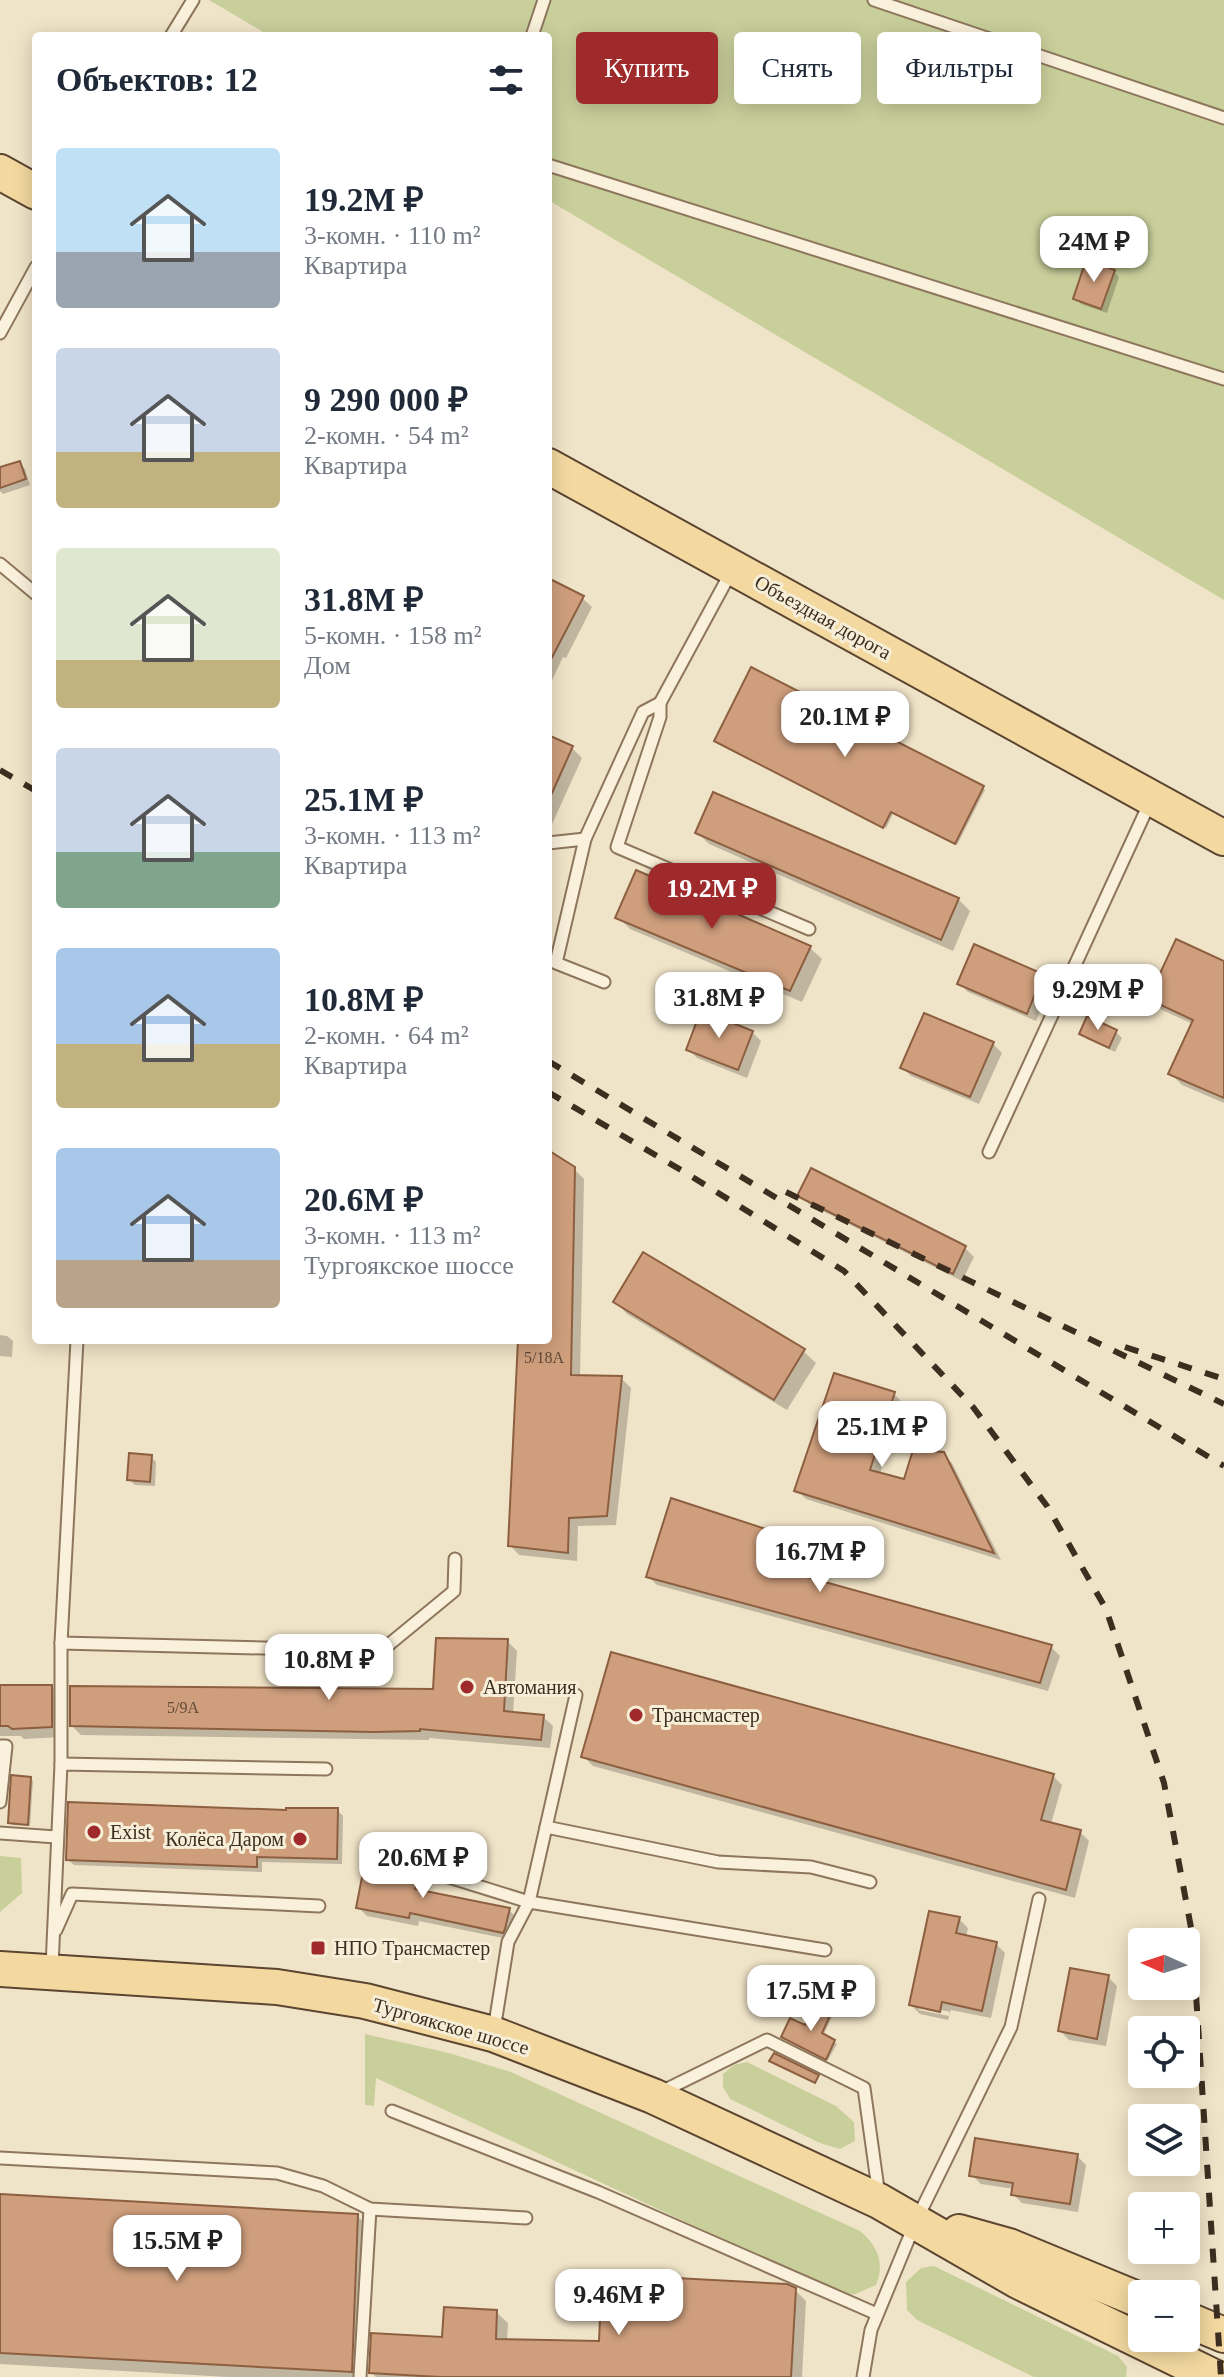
<!DOCTYPE html>
<html lang="ru">
<meta charset="utf-8">
<style>
body{margin:0;font-family:"Times New Roman",serif;background:#f2f2f3;color:#1f2937;height:100vh;display:flex;flex-direction:column;font-size:30px;white-space:nowrap}
*{box-sizing:border-box;margin:0}
p{font-size:26px;color:#747a83}
.icon{flex:none;width:44px;height:44px;fill:none;stroke:currentColor;stroke-width:2;stroke-linecap:round;stroke-linejoin:round}
.map{position:relative;flex:1;overflow:hidden}
.drawer{position:absolute;left:32px;top:32px;width:520px;height:1312px;display:flex;flex-direction:column;background:#fff;border-radius:8px;box-shadow:0 4px 20px #0003}
.drawer>*{flex:none}
.banner{position:absolute;left:576px;top:32px;width:528px;height:72px;display:flex;gap:16px}
.needle{width:52px;rotate:273deg}
.tools{position:absolute;left:1128px;top:1928px;display:grid;gap:16px}
.tools a{display:grid;place-items:center;width:72px;height:72px;border-radius:8px;background:#fff;box-shadow:0 4px 20px #0003;font-size:40px}
.price{position:absolute;translate:-50% -68px;padding:0 18px;border-radius:16px;background:#fff;color:#222;font-size:26px;line-height:52px;filter:drop-shadow(0 2px 4px #0008)}
.price::after{content:'';position:absolute;left:50%;top:48px;width:24px;height:18px;margin-left:-12px;background:inherit;clip-path:polygon(0 0,100% 0,50% 100%)}
.price.selected{background:#9e2a2b;color:#fff}
ul{padding:0;list-style:none}
li{display:flex;align-items:center;gap:24px;height:200px;padding:0 24px}
li span{display:grid;place-items:center;flex:none;width:224px;height:160px;border-radius:8px;color:#555}
li>.icon{margin-inline-start:auto}
span .icon{width:96px;height:96px;fill:#fffc;stroke-width:1}
li b{font-size:34px}
h2{display:flex;justify-content:space-between;align-items:center;height:96px;padding:0 24px;font-size:34px}
.chip{padding:0 28px;border-radius:8px;background:#fff;box-shadow:0 4px 20px #0003;font-size:28px;line-height:72px}
.chip.selected{background:#9e2a2b;color:#fff}
.map>svg:first-child{display:block}
.green{fill:#c9cf9b}
.shadow{fill:#0003;fill-rule:evenodd}
.building{fill:#cf9f7d;stroke:#8d5f41;stroke-width:2}
.lines{fill:none;stroke-linecap:round;stroke-linejoin:round}
.lane-casing{stroke:#8d765c;stroke-width:15}
.primary-casing{stroke:#5b4430;stroke-width:38}
.lane{stroke:#faf1dc;stroke-width:11}
.primary{stroke:#f3d9a0;stroke-width:34}
.rail{stroke:#3d2e20;stroke-width:6;stroke-dasharray:14 14;stroke-linecap:butt}
.poi-dot{fill:#9e2a2b;stroke:#f7eed8;stroke-width:3}
.labels{text-anchor:middle;dominant-baseline:central;stroke-width:6;stroke-linejoin:round;paint-order:stroke}
.number-label{font-size:16px;fill:#624a37}
.street-label{font-size:20px;fill:#3d2e20;stroke:#f7eed8}
.poi-label{font-size:20px;fill:#3d2e20;stroke:#f7eed8;text-anchor:start}
</style>
<div class="map">
<svg width="1224" height="2377" viewBox="0 0 1224 2377">
<rect width="100%" height="100%" fill="#f0e4c8"/>
<g class="green">
<polygon points="209,0 1224,0 1224,600 548,200 548,36 270,36"/>
<polygon points="0,1856 21,1858 22,1893 0,1912"/>
<path d="M365 2034 449 2053 511 2072 860 2231C878 2246 885 2263 876 2285L856 2294 843 2295 376 2078 374 2106 365 2105Z"/>
<polygon points="747,2062 836,2106 854,2122 855,2141 840,2149 820,2143 730,2099 723,2087 723,2074 734,2065"/>
<polygon points="934,2266 1118,2356 1127,2367 1126,2377 1034,2377 917,2320 907,2310 906,2282 921,2268"/>
</g>
<g class="shadow">
<polygon points="1114,272 1119,277 1107,313 1081,304 1075,298"/>
<polygon points="19,463 25,469 30,485 3,494 0,491 0,469"/>
<polygon points="548,580 582,598 592,607 566,658 563,657 548,689"/>
<polygon points="548,737 572,748 582,758 548,833"/>
<polygon points="718,743 983,788 985,790 957,845 894,812 886,828"/>
<polygon points="697,832 958,899 970,911 953,951 709,844"/>
<polygon points="618,917 809,947 822,959 802,1002 630,929"/>
<polygon points="1224,964 1224,1103 1182,1085 1171,1074 1193,1024 1162,1010 1151,999"/>
<polygon points="1042,976 1051,985 1036,1021 968,992 959,983"/>
<polygon points="1088,1019 1116,1032 1122,1038 1115,1052 1087,1039 1081,1034"/>
<polygon points="752,1032 761,1041 747,1078 697,1058 688,1049"/>
<polygon points="993,1044 1002,1053 979,1104 911,1076 902,1067"/>
<polygon points="548,1152 574,1169 584,1179 580,1377 621,1378 631,1388 616,1525 578,1526 577,1561 519,1555 510,1545 520,1340 548,1340"/>
<polygon points="800,1195 965,1248 974,1257 962,1281 809,1204"/>
<polygon points="615,1301 803,1351 816,1363 787,1410 627,1314"/>
<polygon points="0,1335 7,1336 13,1341 12,1357 0,1356"/>
<polygon points="894,1394 903,1403 880,1474 906,1481 943,1454 952,1463 1001,1560 806,1499 797,1490"/>
<polygon points="151,1457 156,1462 155,1486 135,1485 129,1479"/>
<polygon points="786,1537 795,1546 787,1573 1051,1647 1060,1656 1048,1691 657,1585 648,1576"/>
<polygon points="507,1641 517,1651 513,1714 543,1717 553,1726 550,1748 429,1738 429,1740 81,1735 72,1726 435,1691"/>
<polygon points="0,1686 52,1687 62,1698 62,1737 24,1739 21,1736 0,1736"/>
<polygon points="584,1757 1053,1776 1062,1785 1051,1824 1080,1832 1089,1841 1075,1898 593,1766"/>
<polygon points="30,1779 33,1781 30,1826 12,1825 10,1823"/>
<polygon points="337,1810 343,1816 342,1864 262,1862 262,1872 74,1865 68,1860 288,1812"/>
<polygon points="417,1875 426,1884 424,1893 509,1910 518,1919 512,1940 419,1921 418,1926 367,1916 358,1907"/>
<path d="M959 1919 968 1928 966 1938 996 1944 1005 1953 991 2018 951 2010 948 2020 920 2014 911 2005ZM919 2005 950 2012 949 2016 919 2010Z"/>
<polygon points="1108,1977 1117,1986 1106,2046 1069,2040 1060,2031"/>
<polygon points="831,2013 833,2015 823,2036 837,2044 828,2060 786,2039"/>
<polygon points="1077,2156 1086,2165 1078,2212 1022,2203 1013,2194 1014,2189 981,2184 972,2175"/>
<polygon points="0,2196 357,2216 370,2228 364,2377 228,2377 0,2364"/>
<polygon points="794,2289 806,2301 802,2377 376,2377 371,2372 496,2312 508,2323 507,2341 600,2343"/>
</g>
<g class="building">
<polygon points="1086,260 1115,270 1101,309 1073,299"/>
<polygon points="20,461 26,479 0,488 0,467"/>
<polygon points="548,578 584,596 548,665"/>
<polygon points="751,667 984,786 955,844 891,812 883,828 714,741"/>
<polygon points="548,735 573,746 548,802"/>
<polygon points="713,792 959,898 941,940 695,833"/>
<polygon points="636,870 811,946 790,991 615,918"/>
<polygon points="1176,939 1224,961 1224,1098 1168,1074 1193,1020 1148,999"/>
<polygon points="974,944 1043,974 1027,1014 957,984"/>
<polygon points="701,1010 753,1031 738,1070 686,1050"/>
<polygon points="924,1013 994,1042 970,1097 900,1068"/>
<polygon points="1087,1016 1117,1030 1109,1048 1079,1034"/>
<polygon points="548,1150 575,1167 571,1375 622,1376 607,1516 569,1518 568,1553 508,1546 518,1340 548,1340"/>
<polygon points="811,1168 966,1246 953,1274 797,1196"/>
<polygon points="643,1252 805,1349 774,1400 613,1302"/>
<polygon points="834,1373 895,1392 870,1470 904,1479 913,1450 944,1452 994,1553 794,1491"/>
<polygon points="129,1453 152,1455 150,1482 127,1480"/>
<polygon points="671,1498 787,1536 778,1569 1052,1645 1040,1683 646,1577"/>
<polygon points="436,1638 508,1639 504,1711 544,1715 541,1740 420,1729 420,1731 374,1732 70,1726 70,1686 433,1689"/>
<polygon points="611,1652 1054,1774 1041,1820 1081,1830 1066,1890 581,1757"/>
<polygon points="0,1685 52,1685 52,1727 12,1729 8,1726 0,1726"/>
<polygon points="11,1775 31,1777 28,1825 8,1823"/>
<polygon points="68,1802 286,1810 286,1808 338,1808 337,1859 257,1857 257,1867 66,1860"/>
<polygon points="365,1862 418,1873 415,1889 510,1908 505,1929 503,1933 410,1913 409,1918 356,1908"/>
<polygon points="929,1911 960,1917 956,1933 997,1942 982,2011 942,2002 940,2012 909,2005"/>
<polygon points="1070,1968 1109,1975 1097,2039 1058,2031"/>
<polygon points="815,2003 832,2011 822,2033 835,2040 826,2060 781,2037 790,2018 805,2025"/>
<polygon points="774,2053 819,2075 815,2083 769,2061"/>
<polygon points="975,2138 1078,2154 1070,2204 1011,2195 1013,2183 969,2176"/>
<polygon points="0,2194 358,2214 352,2372 0,2353"/>
<polygon points="602,2274 787,2284 796,2288 791,2377 440,2377 369,2373 371,2333 442,2337 444,2307 497,2310 496,2339 599,2341"/>
</g>
<g class="lines">
<defs>
<g id="lane">
<polyline points="874,0 1224,118"/>
<polyline points="171,36 193,0"/>
<polyline points="532,36 544,0"/>
<polyline points="548,165 1224,379"/>
<polyline points="0,333 36,267"/>
<polyline points="0,564 36,594"/>
<polyline points="731,572 660,703 660,717 617,847 809,929"/>
<polyline points="548,843 585,839"/>
<polyline points="604,982 556,963 585,839 643,712 660,703"/>
<polyline points="989,1152 1150,802"/>
<polyline points="61,1643 77,1340"/>
<polyline points="0,1746 6,1746 0,1802"/>
<polyline points="61,1764 61,1643 381,1651 454,1591 455,1559"/>
<polyline points="546,1827 718,1862 811,1867 870,1882"/>
<polyline points="0,1833 56,1837"/>
<polyline points="436,1873 529,1902 825,1950"/>
<polyline points="56,1930 72,1894 319,1906"/>
<polyline points="52,1967 61,1764 326,1769"/>
<polyline points="494,2030 508,1942 529,1902 576,1695"/>
<polyline points="659,2093 767,2040 864,2088 879,2196"/>
<polyline points="392,2111 598,2192 877,2314"/>
<polyline points="0,2158 277,2173 323,2186 370,2209 526,2218"/>
<polyline points="360,2377 370,2209"/>
<polyline points="863,2377 871,2330 916,2221 1011,2027 1039,1899"/>
</g>
<g id="primary">
<polyline points="0,172 36,192"/>
<polyline points="548,466 1224,838"/>
<polyline points="0,1969 277,1987 365,2001 493,2034 653,2096 879,2201 1018,2281 1214,2377"/>
<polyline points="959,2232 1009,2246 1142,2301"/>
<polyline points="1186,2319 1224,2335"/>
</g>
</defs>
<use href="#lane" class="lane-casing"/>
<use href="#primary" class="primary-casing"/>
<use href="#lane" class="lane"/>
<use href="#primary" class="primary"/>
<g class="rail">
<polyline points="0,770 36,791"/>
<polyline points="548,1061 1224,1466"/>
<polyline points="548,1092 686,1173 844,1271 973,1407 1047,1506 1106,1609 1164,1783 1192,1933 1221,2377"/>
<polyline points="786,1192 1224,1404"/>
<polyline points="1125,1347 1224,1379"/>
</g>
</g>
<g class="poi-dot">
<circle cx="467" cy="1687" r="8"/>
<circle cx="636" cy="1715" r="8"/>
<circle cx="94" cy="1832" r="8"/>
<circle cx="300" cy="1839" r="8"/>
<rect x="310" y="1940" width="16" height="16" rx="4"/>
</g>
<g class="labels">
<g class="number-label">
<text x="544" y="1357">5/18А</text>
<text x="183" y="1707">5/9А</text>
</g>
<g class="street-label">
<text transform="translate(823 617) rotate(29)">Объездная дорога</text>
<text transform="translate(451 2026) rotate(16)">Тургоякское шоссе</text>
</g>
<g class="poi-label">
<text x="483" y="1687">Автомания</text>
<text x="652" y="1715">Трансмастер</text>
<text x="110" y="1832">Exist</text>
<text x="284" y="1839" text-anchor="end">Колёса Даром</text>
<text x="334" y="1948">НПО Трансмастер</text>
</g>
</g>
</svg>
<div class="tools">
<a><svg class="needle" viewBox="-14 -14 28 28"><path d="M0-13l5 13h-10z" fill="#e53935"/><path d="M0 13l5-13h-10z" fill="#747a83"/></svg></a>
<a><svg class="icon" aria-label="locate" viewBox="0 0 24 24"><circle cx="12" cy="12" r="6"/><path d="M12 2v4M12 18v4M2 12h4M18 12h4"/></svg></a>
<a><svg class="icon" aria-label="layers" viewBox="0 0 24 24"><path d="M12 4l9 5-9 5-9-5zM3 14l9 5 9-5"/></svg></a>
<a>+</a>
<a>−</a>
</div>
<b class="price" style="left:1094px;top:284px">24M ₽</b>
<b class="price" style="left:845px;top:759px">20.1M ₽</b>
<b class="price selected" style="left:712px;top:931px">19.2M ₽</b>
<b class="price" style="left:1098px;top:1032px">9.29M ₽</b>
<b class="price" style="left:719px;top:1040px">31.8M ₽</b>
<b class="price" style="left:882px;top:1469px">25.1M ₽</b>
<b class="price" style="left:820px;top:1594px">16.7M ₽</b>
<b class="price" style="left:329px;top:1702px">10.8M ₽</b>
<b class="price" style="left:423px;top:1900px">20.6M ₽</b>
<b class="price" style="left:811px;top:2033px">17.5M ₽</b>
<b class="price" style="left:177px;top:2283px">15.5M ₽</b>
<b class="price" style="left:619px;top:2337px">9.46M ₽</b>
<div class="banner">
<a class="chip selected">Купить</a>
<a class="chip">Снять</a>
<a class="chip">Фильтры</a>
</div>
<section class="drawer">
<h2>Объектов: 12<svg class="icon" aria-label="filters" viewBox="0 0 24 24"><path d="M4 7h16M4 17h16"/><circle cx="9" cy="7" r="2"/><circle cx="15" cy="17" r="2"/></svg></h2>
<ul>
<li><span style="background:linear-gradient(#bfe0f5 65%,#9aa5b1 0)"><svg class="icon" aria-label="home" viewBox="0 0 24 24"><path d="M3 11l9-7 9 7M6 9v11h12V9"/></svg></span><div><b>19.2M ₽</b><p>3-комн. · 110 m²</p><p>Квартира</p></div></li>
<li><span style="background:linear-gradient(#c9d6e8 65%,#c2b280 0)"><svg class="icon" aria-label="home" viewBox="0 0 24 24"><path d="M3 11l9-7 9 7M6 9v11h12V9"/></svg></span><div><b>9 290 000 ₽</b><p>2-комн. · 54 m²</p><p>Квартира</p></div></li>
<li><span style="background:linear-gradient(#dfe7d0 70%,#c2b280 0)"><svg class="icon" aria-label="home" viewBox="0 0 24 24"><path d="M3 11l9-7 9 7M6 9v11h12V9"/></svg></span><div><b>31.8M ₽</b><p>5-комн. · 158 m²</p><p>Дом</p></div></li>
<li><span style="background:linear-gradient(#c9d6e8 65%,#7fa58c 0)"><svg class="icon" aria-label="home" viewBox="0 0 24 24"><path d="M3 11l9-7 9 7M6 9v11h12V9"/></svg></span><div><b>25.1M ₽</b><p>3-комн. · 113 m²</p><p>Квартира</p></div></li>
<li><span style="background:linear-gradient(#a9c7e8 60%,#c2b280 0)"><svg class="icon" aria-label="home" viewBox="0 0 24 24"><path d="M3 11l9-7 9 7M6 9v11h12V9"/></svg></span><div><b>10.8M ₽</b><p>2-комн. · 64 m²</p><p>Квартира</p></div></li>
<li><span style="background:linear-gradient(#a9c7e8 70%,#b9a48a 0)"><svg class="icon" aria-label="home" viewBox="0 0 24 24"><path d="M3 11l9-7 9 7M6 9v11h12V9"/></svg></span><div><b>20.6M ₽</b><p>3-комн. · 113 m²</p><p>Тургоякское шоссе</p></div></li>
</ul>
</section>
</div>
